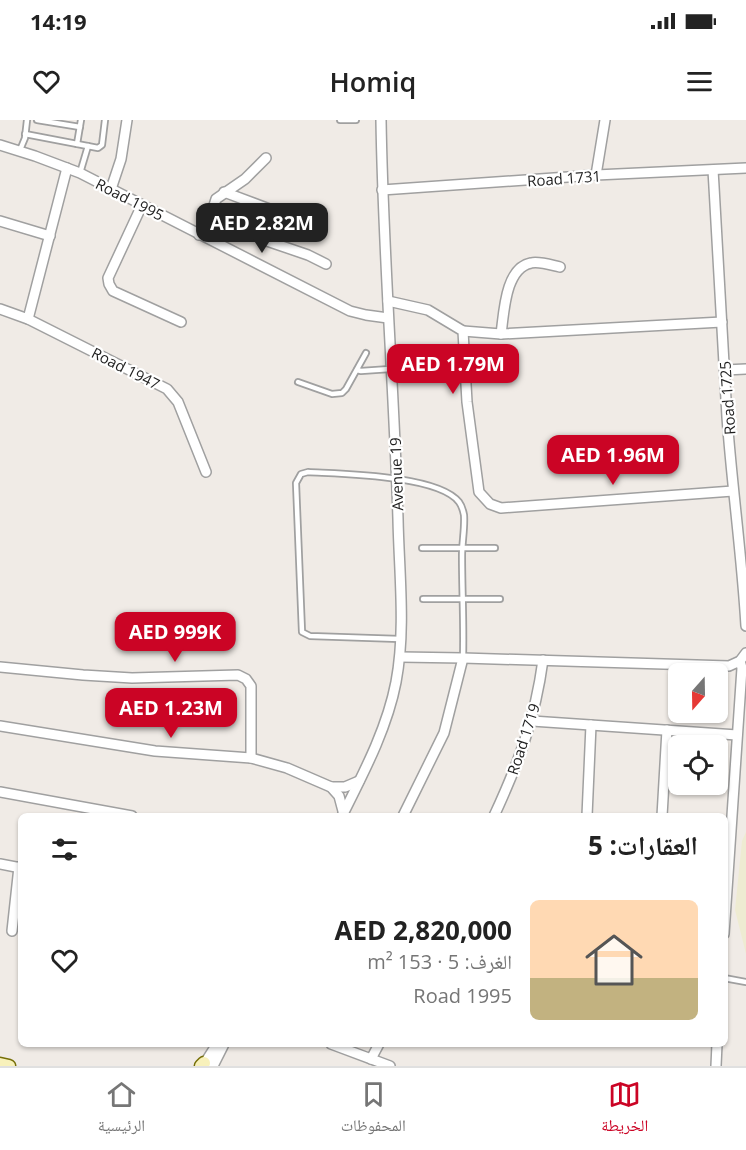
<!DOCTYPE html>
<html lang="ar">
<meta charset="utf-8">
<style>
body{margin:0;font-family:"Open Sans","Noto Naskh Arabic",sans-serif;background:#f2f2f2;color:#222;direction:rtl;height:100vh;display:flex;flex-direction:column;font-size:22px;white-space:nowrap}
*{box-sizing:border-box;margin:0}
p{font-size:20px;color:#767676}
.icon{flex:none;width:33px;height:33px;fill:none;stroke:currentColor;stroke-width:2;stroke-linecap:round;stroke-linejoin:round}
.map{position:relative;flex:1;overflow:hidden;direction:ltr}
.side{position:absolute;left:18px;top:693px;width:710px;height:234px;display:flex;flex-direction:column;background:#fff;border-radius:9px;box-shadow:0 2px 4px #0004;direction:rtl}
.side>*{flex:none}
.needle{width:39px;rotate:200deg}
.buttons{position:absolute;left:668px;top:543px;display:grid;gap:12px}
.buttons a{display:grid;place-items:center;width:60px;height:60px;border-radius:9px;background:#fff;box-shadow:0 2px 4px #0004;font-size:30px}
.price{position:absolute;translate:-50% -51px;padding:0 14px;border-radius:12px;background:#cb0425;color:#fff;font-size:20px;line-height:39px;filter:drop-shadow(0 2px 3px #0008)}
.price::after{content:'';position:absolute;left:50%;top:36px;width:18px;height:14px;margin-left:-9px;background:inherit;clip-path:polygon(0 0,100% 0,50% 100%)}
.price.current{background:#222;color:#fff}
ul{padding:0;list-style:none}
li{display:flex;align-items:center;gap:18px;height:150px;padding:0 30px}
li span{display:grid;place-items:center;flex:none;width:168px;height:120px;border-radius:9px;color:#555}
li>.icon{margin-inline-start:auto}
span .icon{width:72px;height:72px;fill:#fffc;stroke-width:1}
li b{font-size:26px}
h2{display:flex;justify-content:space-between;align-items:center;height:72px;padding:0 30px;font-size:26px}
.status{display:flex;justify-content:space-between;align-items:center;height:42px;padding:0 30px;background:#fff;direction:ltr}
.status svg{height:16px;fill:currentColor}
header{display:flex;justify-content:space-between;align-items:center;height:78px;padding:0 30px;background:#fff;font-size:27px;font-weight:600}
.tab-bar{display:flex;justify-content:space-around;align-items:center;height:84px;border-top:2px solid #e0e0e0;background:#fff;font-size:16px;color:#767676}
.tab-bar a{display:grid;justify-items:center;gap:3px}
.tab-bar .current{color:#cb0425}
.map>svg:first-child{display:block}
.farmland{fill:#eeebd2}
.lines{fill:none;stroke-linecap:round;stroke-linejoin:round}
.lane-casing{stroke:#a0a0a0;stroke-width:8}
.street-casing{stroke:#a0a0a0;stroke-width:12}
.secondary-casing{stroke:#766f07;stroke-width:15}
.lane{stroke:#fff;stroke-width:4.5}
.street{stroke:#fff;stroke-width:9}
.secondary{stroke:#f8f1bb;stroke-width:12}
.labels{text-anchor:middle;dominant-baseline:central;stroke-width:4.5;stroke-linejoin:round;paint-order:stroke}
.street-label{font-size:15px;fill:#1f1f1f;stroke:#fff}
</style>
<div class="status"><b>14:19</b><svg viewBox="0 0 49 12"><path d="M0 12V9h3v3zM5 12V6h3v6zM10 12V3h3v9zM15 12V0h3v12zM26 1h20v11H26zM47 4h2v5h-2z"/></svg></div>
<header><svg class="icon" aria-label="menu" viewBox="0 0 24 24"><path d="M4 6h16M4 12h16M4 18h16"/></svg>Homiq<svg class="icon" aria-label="heart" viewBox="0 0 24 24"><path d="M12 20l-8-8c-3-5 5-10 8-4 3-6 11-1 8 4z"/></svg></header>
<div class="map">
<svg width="746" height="946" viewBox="0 0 746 946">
<rect width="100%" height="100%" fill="#f0ebe6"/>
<polygon class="farmland" points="746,712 746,834 735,790 742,721"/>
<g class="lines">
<defs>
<g id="lane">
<polyline points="37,0 80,7"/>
<polyline points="340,0 356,0"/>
<polyline points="25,14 98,28 102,25 105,0"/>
<polyline points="77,24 81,0"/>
<polyline points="20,30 25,18 27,0"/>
<polyline points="80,53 88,26"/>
<polyline points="357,250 361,251 390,249"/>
<polyline points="298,262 332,274 342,273 346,269 366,233"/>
<polyline points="422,428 495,428"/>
<polyline points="423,479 500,479"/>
<path d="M400 519 310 516 302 512 296 363 301 354 308 352C341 354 438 355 459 382 462 386 463 390 464 395 465 408 462 422 462 436 462 470 464 504 463 538"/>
<polyline points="724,858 746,862"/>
</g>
<g id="street">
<polyline points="0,25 35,36 80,53 350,191 366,195 388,198"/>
<path d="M713 50C718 132 722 214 727 297 732 367 742 436 746 506"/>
<polyline points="596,55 605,0"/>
<polyline points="111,69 121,39 127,0"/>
<polyline points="382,70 596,55 746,48"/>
<polyline points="224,72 320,108"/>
<polyline points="142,85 108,158 109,164 113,171 181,202"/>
<polyline points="212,94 267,121 308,135 326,144"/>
<polyline points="0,101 50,116"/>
<polyline points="199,115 209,101 216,79 245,59 266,38"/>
<polyline points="388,181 428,190 463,211 467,282 479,372 490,384 501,388 733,371"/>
<polyline points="0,189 28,199 167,269 178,282 206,352"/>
<polyline points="28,199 67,48"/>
<polyline points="463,211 501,214 722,202"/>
<path d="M501 214C504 193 505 148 531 143 539 141 551 145 560 147"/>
<polyline points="725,250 746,249"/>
<polyline points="400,537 463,538 729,546 740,541 746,533"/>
<polyline points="0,547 83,555 132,558 238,555 246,559 251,566 251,638"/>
<polyline points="532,601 737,615"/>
<polyline points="0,606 155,631 251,638 287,648 331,667 339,676 343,691"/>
<polyline points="331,667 345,667 359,661"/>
<polyline points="0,672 132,696"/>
<path d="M342 696C363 654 387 609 396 562 406 509 399 452 398 399 394 266 383 133 381 0"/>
<polyline points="403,696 444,613 463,538"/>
<path d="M494 696C519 642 535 599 543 540"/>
<polyline points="587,696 591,605"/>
<polyline points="662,696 667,610"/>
<polyline points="0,744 21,748"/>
<polyline points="12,811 19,747"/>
<polyline points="724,814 742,548 740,541"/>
<polyline points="331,924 390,946"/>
<polyline points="371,939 379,924"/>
<polyline points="203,946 217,924"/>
<polyline points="213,946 224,924"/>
<polyline points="716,946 717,924"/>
</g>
<g id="secondary">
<polyline points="0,944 9,946"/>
<polyline points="201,946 204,943"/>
</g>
</defs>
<use href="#lane" class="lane-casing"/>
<use href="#street" class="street-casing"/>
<use href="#secondary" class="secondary-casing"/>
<use href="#lane" class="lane"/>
<use href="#street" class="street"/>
<use href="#secondary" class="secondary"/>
</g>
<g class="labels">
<g class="street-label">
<text transform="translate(564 58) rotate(-4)">Road 1731</text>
<text transform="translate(130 79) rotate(27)">Road 1995</text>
<text transform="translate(126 248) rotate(27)">Road 1947</text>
<text transform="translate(727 278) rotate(-94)">Road 1725</text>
<text transform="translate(396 354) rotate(-92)">Avenue 19</text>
<text transform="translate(523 619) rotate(-72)">Road 1719</text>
</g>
</g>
</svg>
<div class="buttons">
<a><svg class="needle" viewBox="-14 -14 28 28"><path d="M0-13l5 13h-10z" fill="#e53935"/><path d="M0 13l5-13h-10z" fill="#767676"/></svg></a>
<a><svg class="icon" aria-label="locate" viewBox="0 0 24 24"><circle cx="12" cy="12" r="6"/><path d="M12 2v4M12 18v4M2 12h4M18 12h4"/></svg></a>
</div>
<b class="price current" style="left:262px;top:134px">AED 2.82M</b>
<b class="price" style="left:453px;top:275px">AED 1.79M</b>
<b class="price" style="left:613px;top:366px">AED 1.96M</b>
<b class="price" style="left:175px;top:543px">AED 999K</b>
<b class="price" style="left:171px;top:619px">AED 1.23M</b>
<section class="side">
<h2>العقارات: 5<svg class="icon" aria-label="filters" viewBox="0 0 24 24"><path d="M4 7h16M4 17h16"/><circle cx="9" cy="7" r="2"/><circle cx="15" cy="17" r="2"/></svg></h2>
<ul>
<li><span style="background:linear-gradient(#ffd9b3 65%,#c2b280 0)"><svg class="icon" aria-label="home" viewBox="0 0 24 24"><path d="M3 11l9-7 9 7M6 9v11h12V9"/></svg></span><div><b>AED 2,820,000</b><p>الغرف: 5 · 153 m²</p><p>Road 1995</p></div><svg class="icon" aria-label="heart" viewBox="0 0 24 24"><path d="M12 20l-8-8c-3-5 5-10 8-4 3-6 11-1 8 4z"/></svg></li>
</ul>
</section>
</div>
<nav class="tab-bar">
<a class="current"><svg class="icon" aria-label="map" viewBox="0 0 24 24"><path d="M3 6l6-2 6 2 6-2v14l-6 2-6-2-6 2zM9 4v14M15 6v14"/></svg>الخريطة</a>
<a><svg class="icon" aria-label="saved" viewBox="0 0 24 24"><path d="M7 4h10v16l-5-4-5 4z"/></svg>المحفوظات</a>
<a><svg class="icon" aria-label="home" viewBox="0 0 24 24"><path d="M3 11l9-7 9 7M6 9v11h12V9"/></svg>الرئيسية</a>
</nav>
